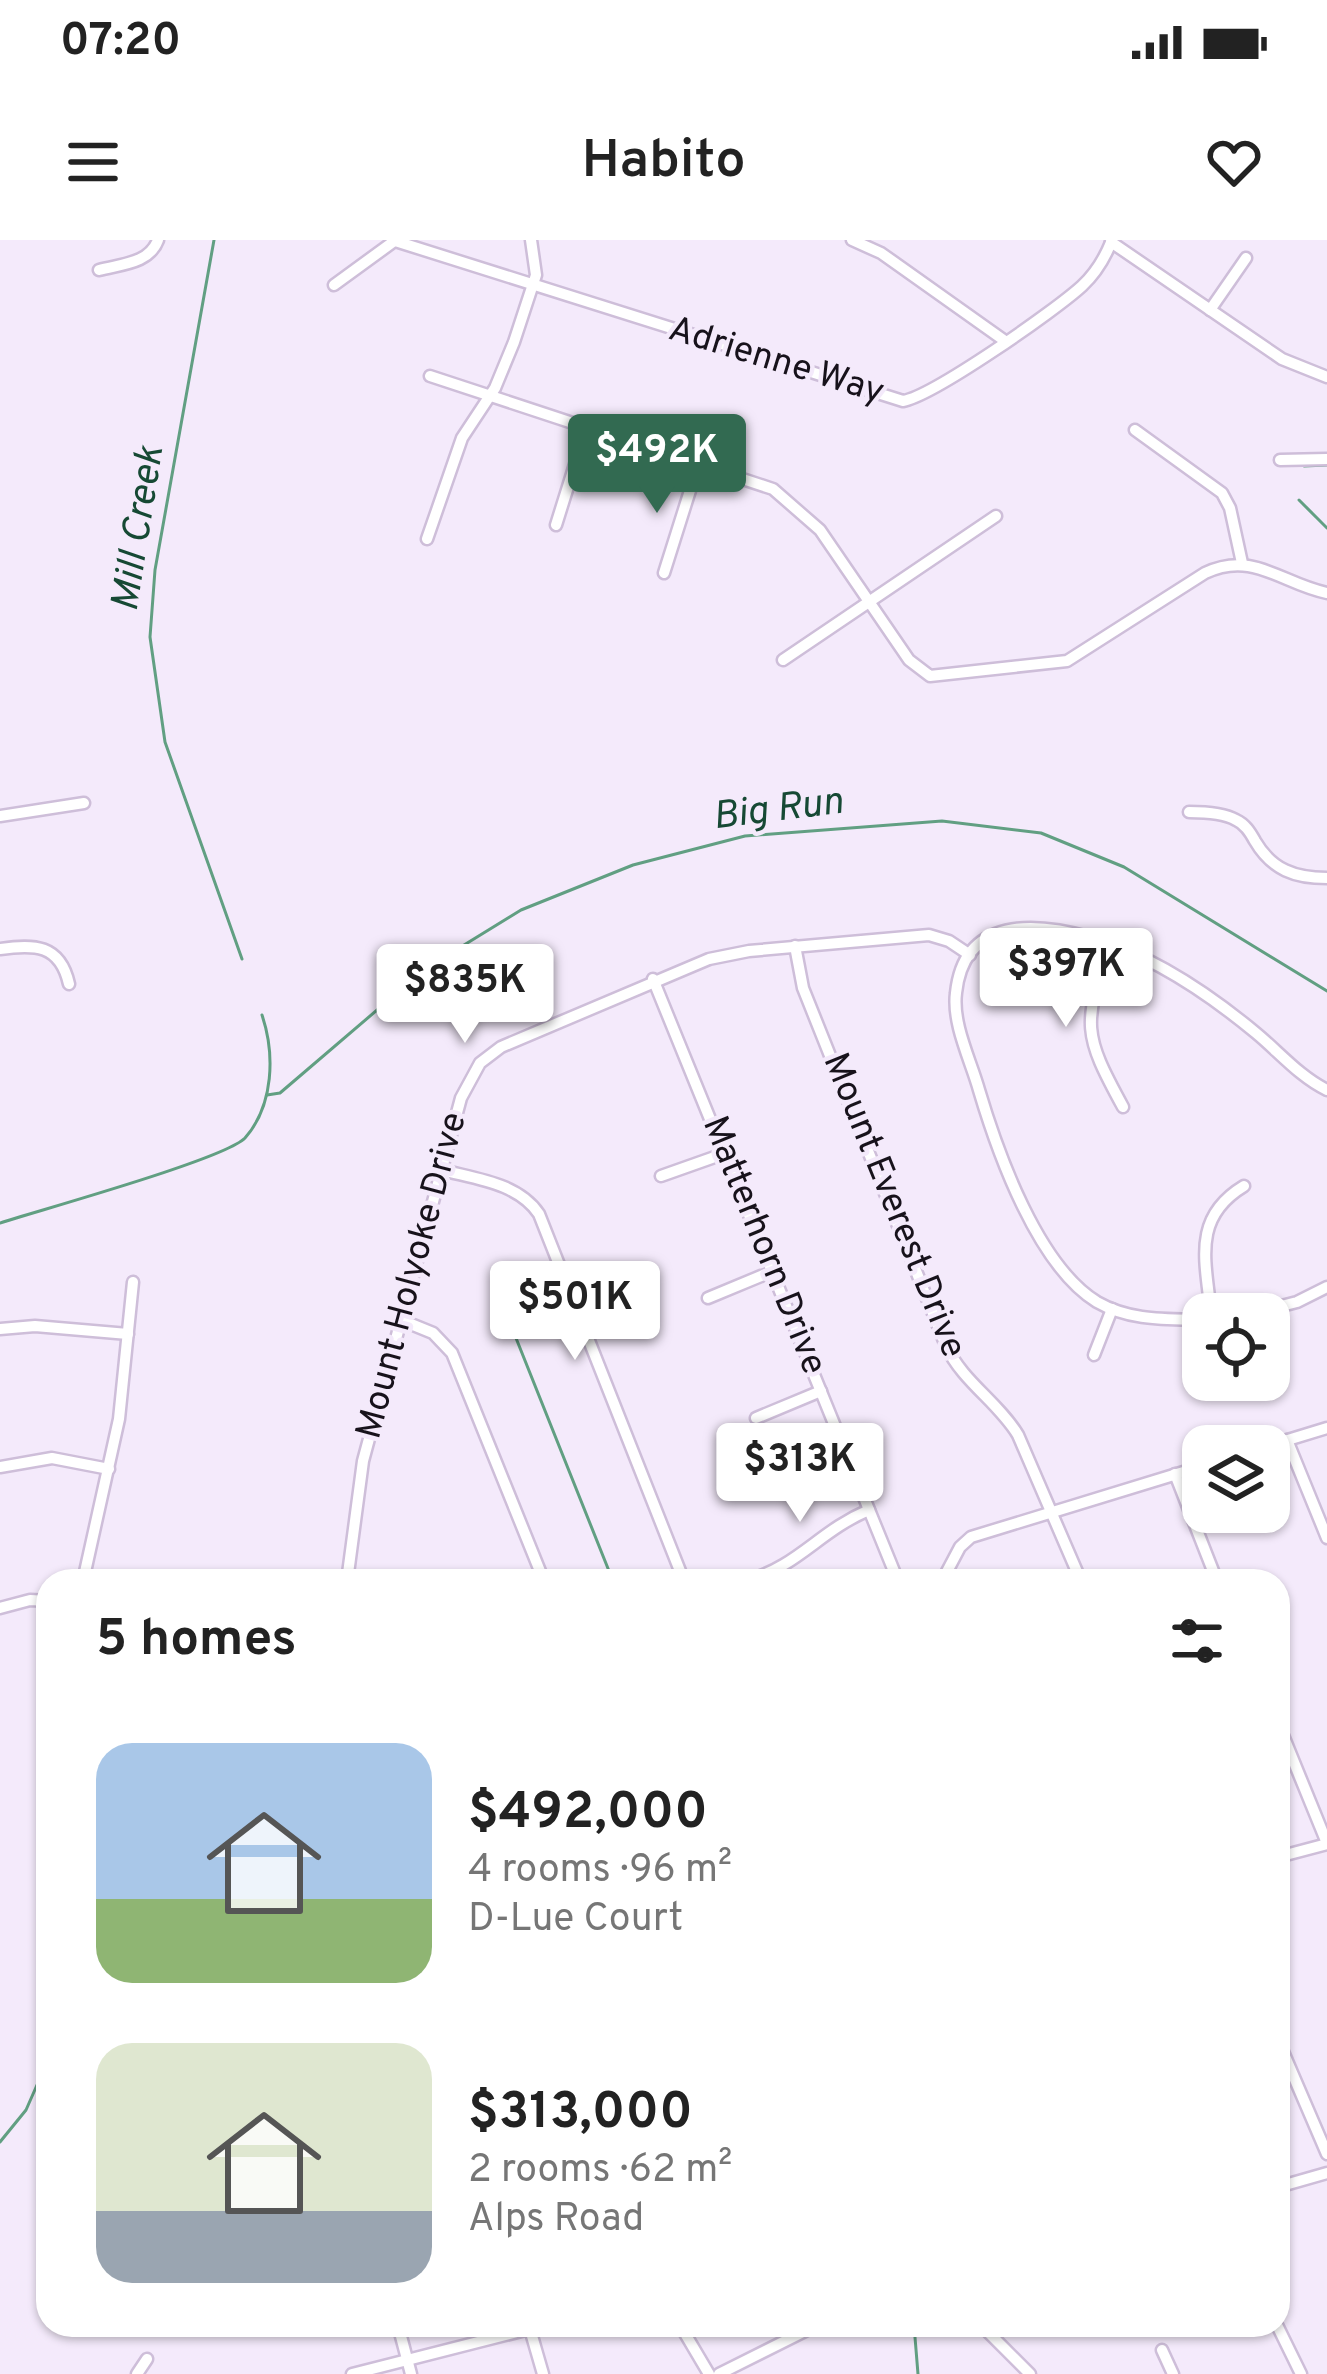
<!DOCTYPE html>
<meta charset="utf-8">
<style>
body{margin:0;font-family:Overpass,sans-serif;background:#f2f2f2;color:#222;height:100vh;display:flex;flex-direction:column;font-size:45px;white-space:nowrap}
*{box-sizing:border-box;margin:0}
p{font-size:39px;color:#767676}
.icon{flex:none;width:66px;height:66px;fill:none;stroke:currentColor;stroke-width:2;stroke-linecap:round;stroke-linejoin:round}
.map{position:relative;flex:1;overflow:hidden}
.side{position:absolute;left:36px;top:1329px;width:1254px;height:768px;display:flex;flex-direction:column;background:#fff;border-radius:36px;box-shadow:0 3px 9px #0004}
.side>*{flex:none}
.buttons{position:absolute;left:1182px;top:1053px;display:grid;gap:24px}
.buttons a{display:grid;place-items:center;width:108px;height:108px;border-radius:24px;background:#fff;box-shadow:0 3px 9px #0004;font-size:60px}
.price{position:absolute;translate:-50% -102px;padding:0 27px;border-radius:12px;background:#fff;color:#222;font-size:39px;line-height:78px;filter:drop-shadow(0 3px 6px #0008)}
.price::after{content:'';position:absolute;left:50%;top:72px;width:36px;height:27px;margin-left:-18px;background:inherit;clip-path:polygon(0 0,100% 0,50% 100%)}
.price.current{background:#326a51;color:#fff}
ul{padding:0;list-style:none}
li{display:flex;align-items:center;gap:36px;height:300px;padding:0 60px}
li span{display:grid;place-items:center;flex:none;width:336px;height:240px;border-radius:36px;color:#555}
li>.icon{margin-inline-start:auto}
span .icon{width:144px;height:144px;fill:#fffc;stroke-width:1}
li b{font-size:51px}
h2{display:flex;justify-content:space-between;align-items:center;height:144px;padding:0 60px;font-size:51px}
.status{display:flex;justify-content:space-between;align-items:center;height:84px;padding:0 60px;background:#fff;direction:ltr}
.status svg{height:33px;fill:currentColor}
header{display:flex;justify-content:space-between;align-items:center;height:156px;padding:0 60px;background:#fff;font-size:54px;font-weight:600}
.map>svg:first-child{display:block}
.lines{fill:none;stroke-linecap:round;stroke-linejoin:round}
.stream{stroke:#619f82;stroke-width:3}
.minor-casing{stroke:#cebed9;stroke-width:15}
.minor{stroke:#fff;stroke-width:10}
.labels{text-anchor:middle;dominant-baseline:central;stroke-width:9;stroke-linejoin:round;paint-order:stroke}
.street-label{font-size:36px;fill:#17121b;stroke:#f4eafb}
.water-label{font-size:39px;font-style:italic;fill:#164934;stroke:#f4eafb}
</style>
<div class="status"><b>07:20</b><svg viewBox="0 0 49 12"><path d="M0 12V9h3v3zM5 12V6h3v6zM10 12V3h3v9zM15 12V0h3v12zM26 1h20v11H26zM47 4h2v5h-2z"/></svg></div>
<header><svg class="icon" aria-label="menu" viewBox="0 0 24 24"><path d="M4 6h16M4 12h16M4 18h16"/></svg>Habito<svg class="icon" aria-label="heart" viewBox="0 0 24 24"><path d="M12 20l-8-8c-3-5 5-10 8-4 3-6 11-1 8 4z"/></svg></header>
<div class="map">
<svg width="1327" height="2134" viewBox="0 0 1327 2134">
<rect width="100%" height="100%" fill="#f4eafb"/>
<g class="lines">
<g class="stream">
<polyline points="214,0 155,330 150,397 165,502 242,719"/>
<polyline points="1304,226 1327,225"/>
<polyline points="1299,260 1327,288"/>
<polyline points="267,855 280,853 425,729 521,670 633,625 745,596 942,581 1041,593 1124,627 1327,751"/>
<path d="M0 983C40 970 225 919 245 898 274 865 275 814 262 775"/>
<polyline points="498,1053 613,1341"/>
<polyline points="0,1902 26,1870 48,1820"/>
<polyline points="914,2085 918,2134"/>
</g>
<defs>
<g id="minor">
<path d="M392 0 903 161C933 156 1056 70 1082 46 1096 33 1105 18 1112 0"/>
<polyline points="852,0 881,13 1005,101"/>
<polyline points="1111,2 1282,119 1327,137"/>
<path d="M99 30C121 24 149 24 158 0"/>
<polyline points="334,45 393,2"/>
<polyline points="1210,70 1246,18"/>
<path d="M430 136 773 249 820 290 909 420 930 436 1067 421 1205 333C1253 310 1282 344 1327 353"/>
<polyline points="1135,190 1222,253 1230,268 1242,323"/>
<polyline points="1280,220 1327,219"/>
<polyline points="556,285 587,186"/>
<polyline points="427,299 462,198 495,148 514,102 536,35 531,0"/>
<polyline points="664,333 699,222"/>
<polyline points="783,420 996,276"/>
<path d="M1189 572C1204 572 1224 573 1236 580 1245 584 1250 592 1255 601 1272 630 1295 638 1327 638"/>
<polyline points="0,576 84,563"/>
<path d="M1111 705C1082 784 1083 794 1123 867"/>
<path d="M795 706 803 748 946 1106C963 1142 998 1162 1018 1195L1081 1341"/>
<path d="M0 709C34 704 60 704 69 744"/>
<polyline points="653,739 898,1341"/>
<path d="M442 930C476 939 518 943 539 974L684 1341"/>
<polyline points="661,936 726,913"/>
<polyline points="708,1058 773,1031"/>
<path d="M1211 1074C1206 1022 1191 978 1244 946"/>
<polyline points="1250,1074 1297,1062 1327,1047"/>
<polyline points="401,1080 433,1093 452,1113 544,1341"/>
<path d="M1203 1080C1166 1079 1130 1081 1097 1062 1038 1026 998 914 979 850 971 821 952 784 956 753 964 676 1036 682 1092 698 1151 715 1209 754 1256 793 1279 812 1300 837 1327 850"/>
<polyline points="0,1089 35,1086 128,1094"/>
<polyline points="1094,1115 1112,1069"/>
<polyline points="756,1178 821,1151"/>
<polyline points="1287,1200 1327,1298"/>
<polyline points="1268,1206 1327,1188"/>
<polyline points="0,1227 52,1218 109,1229"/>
<polyline points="1175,1234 1217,1341"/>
<polyline points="83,1341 119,1179 133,1042"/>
<polyline points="347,1341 363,1221 461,858 480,823 501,807 709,719 749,711 929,695 949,701 970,715"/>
<path d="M746 1341C799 1326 819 1291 869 1270"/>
<polyline points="942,1341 960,1307 971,1297 1203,1226"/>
<polyline points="0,1368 30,1360 48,1361"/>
<polyline points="46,1479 48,1473"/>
<polyline points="1278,1483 1327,1603"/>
<polyline points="1278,1617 1327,1604"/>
<polyline points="1278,1800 1327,1914"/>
<polyline points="1278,1947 1327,1933"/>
<polyline points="398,2085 411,2134"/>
<polyline points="680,2085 709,2134"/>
<polyline points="981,2085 1030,2134"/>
<polyline points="1277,2085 1301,2134"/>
<polyline points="530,2089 543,2134"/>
<polyline points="1162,2110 1173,2134"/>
<polyline points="137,2134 147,2119"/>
<polyline points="352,2134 545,2085"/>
<polyline points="719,2134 817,2085"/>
</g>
</defs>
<use href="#minor" class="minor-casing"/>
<use href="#minor" class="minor"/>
</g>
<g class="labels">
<g class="street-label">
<text transform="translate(776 122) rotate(17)">Adrienne Way</text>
<text transform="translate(893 966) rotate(68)">Mount Everest Drive</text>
<text transform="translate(763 1006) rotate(68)">Matterhorn Drive</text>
<text transform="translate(413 1036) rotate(-75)">Mount Holyoke Drive</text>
</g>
<g class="water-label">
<text transform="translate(140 289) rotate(-81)">Mill Creek</text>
<text transform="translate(778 571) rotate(-7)">Big Run</text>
</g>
</g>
</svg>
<div class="buttons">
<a><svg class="icon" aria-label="locate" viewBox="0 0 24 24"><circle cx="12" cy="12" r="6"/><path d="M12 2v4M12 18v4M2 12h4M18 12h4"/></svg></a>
<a><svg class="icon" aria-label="layers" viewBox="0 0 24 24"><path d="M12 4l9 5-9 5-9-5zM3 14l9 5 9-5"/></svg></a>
</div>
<b class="price current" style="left:657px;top:276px">$492K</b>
<b class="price" style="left:1066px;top:790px">$397K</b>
<b class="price" style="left:465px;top:806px">$835K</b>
<b class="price" style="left:575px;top:1123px">$501K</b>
<b class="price" style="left:800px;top:1285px">$313K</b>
<section class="side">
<h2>5 homes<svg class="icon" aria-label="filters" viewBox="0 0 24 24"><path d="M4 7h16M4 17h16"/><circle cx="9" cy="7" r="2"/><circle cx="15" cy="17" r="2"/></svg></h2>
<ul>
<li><span style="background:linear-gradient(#a9c7e8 65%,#8fb573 0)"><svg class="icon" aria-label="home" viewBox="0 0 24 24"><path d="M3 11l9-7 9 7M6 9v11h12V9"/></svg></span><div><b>$492,000</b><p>4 rooms · 96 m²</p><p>D-Lue Court</p></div></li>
<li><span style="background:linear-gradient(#dfe7d0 70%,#9aa5b1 0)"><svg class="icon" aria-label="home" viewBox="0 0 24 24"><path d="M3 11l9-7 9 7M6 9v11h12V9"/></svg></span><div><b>$313,000</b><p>2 rooms · 62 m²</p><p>Alps Road</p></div></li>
</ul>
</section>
</div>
